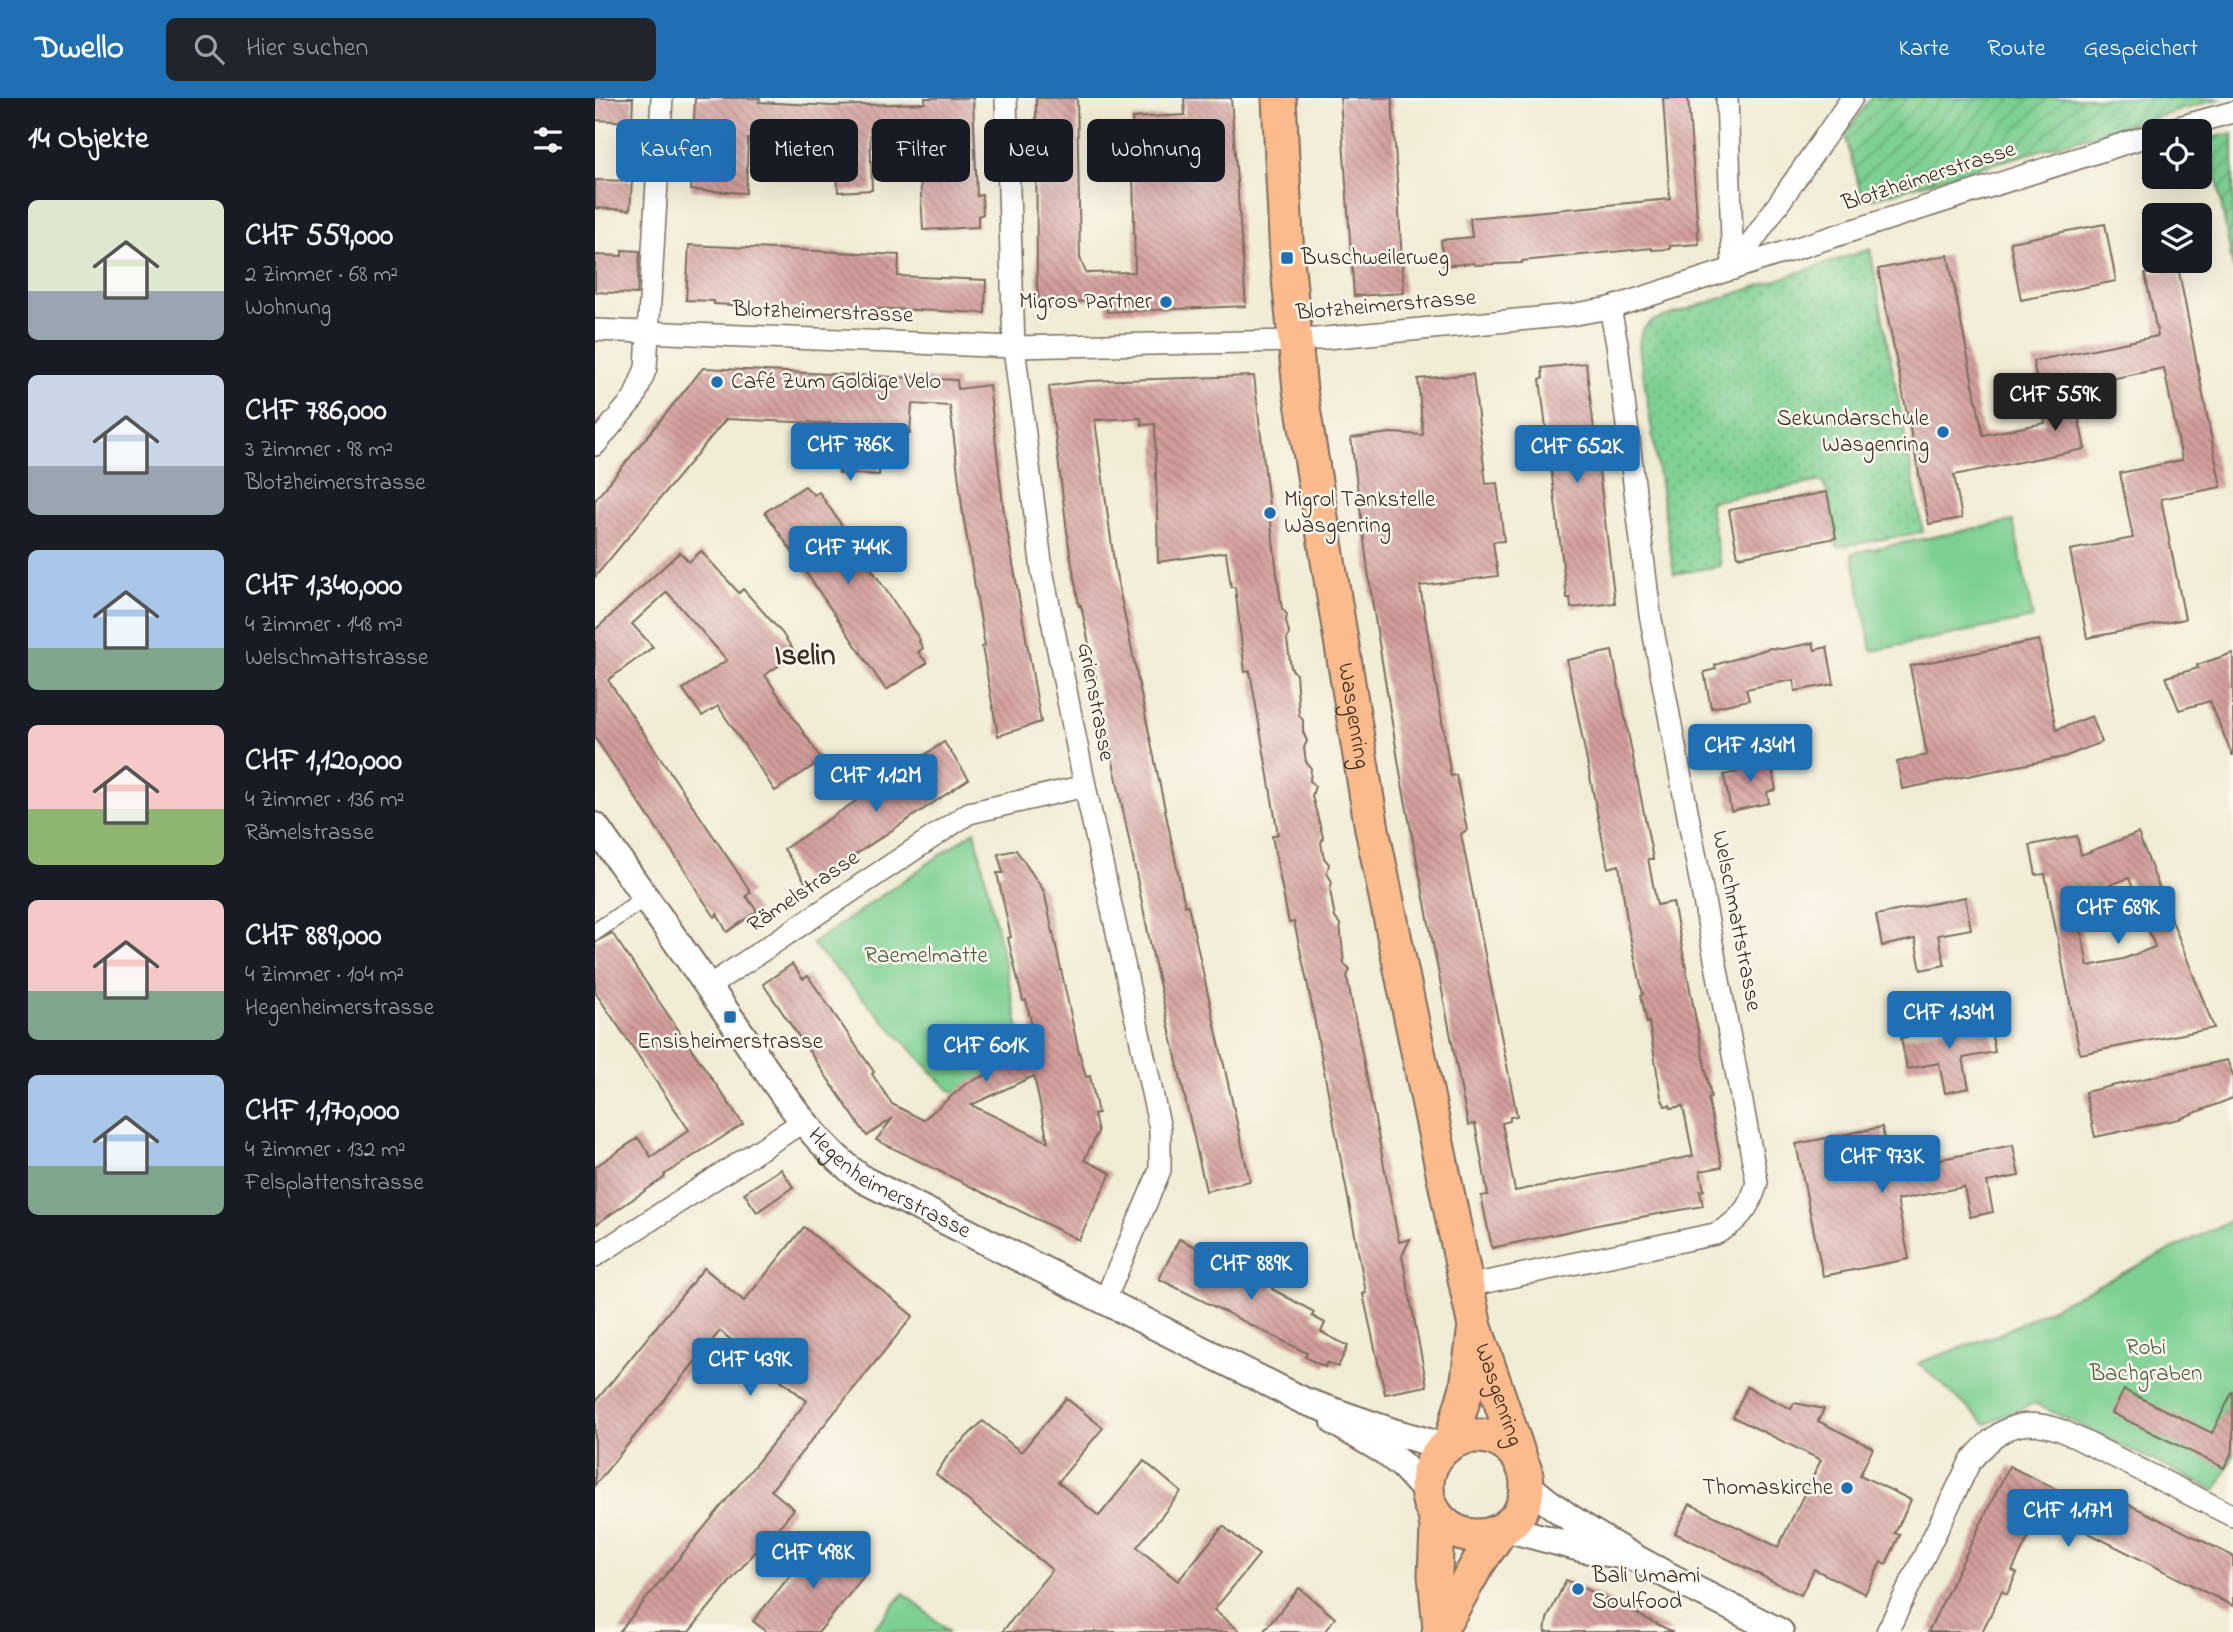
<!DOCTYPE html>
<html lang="de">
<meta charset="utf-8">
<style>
body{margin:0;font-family:"Indie Flower",sans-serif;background:#20242c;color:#f1f3f6;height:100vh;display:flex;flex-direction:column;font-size:26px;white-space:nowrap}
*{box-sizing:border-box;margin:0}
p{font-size:23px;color:#9ea1a6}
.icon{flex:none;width:38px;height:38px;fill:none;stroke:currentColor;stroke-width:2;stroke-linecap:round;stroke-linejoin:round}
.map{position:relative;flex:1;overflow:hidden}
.drawer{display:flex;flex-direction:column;background:#171b24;width:595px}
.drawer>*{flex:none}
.top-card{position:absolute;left:21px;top:21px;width:665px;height:63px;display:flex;gap:14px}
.buttons{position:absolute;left:1547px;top:21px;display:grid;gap:14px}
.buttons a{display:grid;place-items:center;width:70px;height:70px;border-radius:10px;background:#171b24;box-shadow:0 7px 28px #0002;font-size:35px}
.price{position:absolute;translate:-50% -60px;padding:0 16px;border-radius:7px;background:#1f6fb2;color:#fff;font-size:23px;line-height:46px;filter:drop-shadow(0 2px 4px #0008)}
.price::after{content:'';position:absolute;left:50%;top:42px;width:21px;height:16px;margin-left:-10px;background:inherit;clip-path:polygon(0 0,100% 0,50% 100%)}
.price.selected{background:#222;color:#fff}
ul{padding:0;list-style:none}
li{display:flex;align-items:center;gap:21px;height:175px;padding:0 28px}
li span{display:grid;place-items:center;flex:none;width:196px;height:140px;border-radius:10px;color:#555}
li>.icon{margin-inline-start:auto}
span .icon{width:84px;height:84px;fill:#fffc;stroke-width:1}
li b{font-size:30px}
h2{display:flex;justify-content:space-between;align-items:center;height:84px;padding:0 28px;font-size:30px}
.tag{padding:0 24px;border-radius:10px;background:#171b24;box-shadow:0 7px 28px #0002;font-size:24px;line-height:63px}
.tag.selected{background:#1f6fb2;color:#fff}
header{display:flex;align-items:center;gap:42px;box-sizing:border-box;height:98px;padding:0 35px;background:#1f6fb2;color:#fff}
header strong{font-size:33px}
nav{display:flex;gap:38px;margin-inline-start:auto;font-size:24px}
.search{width:490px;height:63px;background:#20242c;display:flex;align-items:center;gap:18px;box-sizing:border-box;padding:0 24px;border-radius:10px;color:#9ea1a6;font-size:26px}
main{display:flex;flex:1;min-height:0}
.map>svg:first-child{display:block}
.grass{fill:url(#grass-dots);stroke:#5c7d58;stroke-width:2}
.park{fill:#7dd093;stroke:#5c7d58;stroke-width:2}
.garden{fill:url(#garden-furrows);stroke:#5c7d58;stroke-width:2}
.building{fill:url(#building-back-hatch);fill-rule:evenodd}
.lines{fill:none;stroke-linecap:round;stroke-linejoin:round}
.pedestrian-casing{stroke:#7b6e5e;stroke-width:19}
.minor-casing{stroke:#7b6e5e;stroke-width:24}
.tertiary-casing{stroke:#7b6e5e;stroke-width:30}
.primary-casing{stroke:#7b6e5e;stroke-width:37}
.pedestrian{stroke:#fff;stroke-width:16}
.minor{stroke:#fff;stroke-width:21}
.tertiary{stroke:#fff;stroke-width:26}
.primary{stroke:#fbbb8d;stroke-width:33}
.poi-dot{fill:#1f6fb2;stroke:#fbf7ec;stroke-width:2.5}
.labels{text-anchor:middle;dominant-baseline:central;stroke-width:5;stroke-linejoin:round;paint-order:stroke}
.street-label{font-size:23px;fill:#3b2a1e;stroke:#fbf7ec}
.poi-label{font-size:23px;fill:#3b2a1e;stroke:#fbf7ec;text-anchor:start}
.park-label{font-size:23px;fill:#4f5c41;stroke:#fbf7ec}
.district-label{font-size:30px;font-weight:bold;fill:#3b2a1e;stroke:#fbf7ec}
</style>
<header>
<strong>Dwello</strong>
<div class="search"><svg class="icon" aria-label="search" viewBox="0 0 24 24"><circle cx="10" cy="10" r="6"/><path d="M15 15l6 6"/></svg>Hier suchen</div>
<nav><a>Karte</a><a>Route</a><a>Gespeichert</a></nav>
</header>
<main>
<section class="drawer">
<h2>14 Objekte<svg class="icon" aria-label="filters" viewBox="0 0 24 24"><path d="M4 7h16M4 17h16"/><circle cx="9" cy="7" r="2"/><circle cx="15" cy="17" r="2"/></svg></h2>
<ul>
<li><span style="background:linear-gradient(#dfe7d0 65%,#9aa5b1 0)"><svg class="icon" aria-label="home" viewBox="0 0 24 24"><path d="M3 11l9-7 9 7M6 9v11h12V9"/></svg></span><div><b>CHF 559,000</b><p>2 Zimmer · 68 m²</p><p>Wohnung</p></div></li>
<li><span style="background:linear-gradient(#c9d6e8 65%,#9aa5b1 0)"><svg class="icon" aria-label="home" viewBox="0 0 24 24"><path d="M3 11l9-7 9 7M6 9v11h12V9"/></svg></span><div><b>CHF 786,000</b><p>3 Zimmer · 98 m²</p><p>Blotzheimerstrasse</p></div></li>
<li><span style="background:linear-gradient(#a9c7e8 70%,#7fa58c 0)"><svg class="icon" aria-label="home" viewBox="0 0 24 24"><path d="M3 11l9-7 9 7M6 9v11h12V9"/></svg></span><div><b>CHF 1,340,000</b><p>4 Zimmer · 148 m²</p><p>Welschmattstrasse</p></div></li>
<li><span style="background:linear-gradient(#f6c9c9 60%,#8fb573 0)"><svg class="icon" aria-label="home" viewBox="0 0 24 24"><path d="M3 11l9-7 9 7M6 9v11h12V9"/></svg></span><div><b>CHF 1,120,000</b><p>4 Zimmer · 136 m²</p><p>Rämelstrasse</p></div></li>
<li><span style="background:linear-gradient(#f6c9c9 65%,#7fa58c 0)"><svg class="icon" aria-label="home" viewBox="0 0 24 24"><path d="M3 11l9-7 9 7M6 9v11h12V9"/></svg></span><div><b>CHF 889,000</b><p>4 Zimmer · 104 m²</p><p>Hegenheimerstrasse</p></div></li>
<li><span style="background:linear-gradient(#a9c7e8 65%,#7fa58c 0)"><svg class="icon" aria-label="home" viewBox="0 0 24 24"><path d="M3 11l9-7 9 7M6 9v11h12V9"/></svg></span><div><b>CHF 1,170,000</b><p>4 Zimmer · 132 m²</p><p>Felsplattenstrasse</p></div></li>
</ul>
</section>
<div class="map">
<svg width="1638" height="1534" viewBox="0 0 1638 1534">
<defs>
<pattern id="grass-dots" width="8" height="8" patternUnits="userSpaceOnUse" patternTransform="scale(1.75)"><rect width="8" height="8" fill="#7dd093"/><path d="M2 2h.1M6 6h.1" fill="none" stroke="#68a977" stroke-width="1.8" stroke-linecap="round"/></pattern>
<pattern id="garden-furrows" width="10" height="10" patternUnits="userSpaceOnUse" patternTransform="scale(1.75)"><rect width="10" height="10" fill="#7dd093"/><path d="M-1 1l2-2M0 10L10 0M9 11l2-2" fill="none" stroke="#68a977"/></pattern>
<pattern id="building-back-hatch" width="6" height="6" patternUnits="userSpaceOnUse" patternTransform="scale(1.75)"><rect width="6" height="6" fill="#d39e9d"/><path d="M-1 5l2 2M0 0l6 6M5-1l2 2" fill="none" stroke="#ac817f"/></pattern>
</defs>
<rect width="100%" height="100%" fill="#fbf7ec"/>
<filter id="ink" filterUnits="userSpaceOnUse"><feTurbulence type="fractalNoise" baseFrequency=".0143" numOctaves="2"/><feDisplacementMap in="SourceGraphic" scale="14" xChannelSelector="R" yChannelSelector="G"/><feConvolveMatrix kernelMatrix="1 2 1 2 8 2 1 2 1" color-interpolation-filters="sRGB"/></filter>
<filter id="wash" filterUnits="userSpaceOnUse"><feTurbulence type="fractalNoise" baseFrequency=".00686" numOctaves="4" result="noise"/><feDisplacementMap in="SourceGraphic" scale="28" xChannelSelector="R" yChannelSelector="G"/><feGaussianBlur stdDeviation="1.57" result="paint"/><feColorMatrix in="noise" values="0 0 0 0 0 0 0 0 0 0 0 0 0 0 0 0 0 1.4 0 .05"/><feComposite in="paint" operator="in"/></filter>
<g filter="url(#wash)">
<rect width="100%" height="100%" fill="#f1ecd5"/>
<path class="grass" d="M1275 151 1328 434 1242 449 1232 394 1227 383 1114 404 1126 468 1079 476 1044 249C1045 234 1047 229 1060 222Z"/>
<g class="park">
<polygon points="1418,423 1438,520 1277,553 1257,455"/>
<polygon points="380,733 435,980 384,1002 354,992 217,846"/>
<polygon points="1638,1121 1638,1359 1621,1393 1439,1305 1391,1326 1323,1265 1404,1236"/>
<polygon points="309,1495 354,1534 276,1534"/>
</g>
<g class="garden">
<polygon points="1276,0 1628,0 1268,103 1250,37"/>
<polygon points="1638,35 1638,172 1615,40"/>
</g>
<g id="blocks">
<g class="building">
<polygon points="0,0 38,0 37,24 0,22"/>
<polygon points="100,0 165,0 164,4 237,8 330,5 330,0 378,0 382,98 387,97 388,116 383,118 383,129 328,132 323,41 320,42 319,29 275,30 277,92 243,94 242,44 213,44 214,30 159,28 158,41 153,41 151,95 96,92"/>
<polygon points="441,0 482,0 485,160 491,175 540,174 537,20 590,17 589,0 636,0 651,208 512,214 511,200 468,206 448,205 448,201 444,201 442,188"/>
<polygon points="745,0 797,0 809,195 759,198"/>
<polygon points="1068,0 1093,0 1104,146 1075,148 1075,151 1057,152 1057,150 927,163 927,165 880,167 879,165 848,168 846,142 877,139 875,120 1075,101"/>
<polygon points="0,82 37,83 35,112 0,110"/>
<polygon points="1510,126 1521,183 1426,202 1415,144"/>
<polygon points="94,147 304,157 303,178 391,182 390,215 244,209 243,212 207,211 119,206 119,203 91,202"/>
<polygon points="27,152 45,153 42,196 0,194 0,157 27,158"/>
<polygon points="1353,157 1388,337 1450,325 1438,263 1563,238 1550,176 1583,169 1626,389 1566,401 1590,521 1492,540 1475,452 1538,440 1525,375 1587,362 1569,270 1477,289 1490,351 1359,377 1367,420 1334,426 1283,171"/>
<polygon points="991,265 1020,505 976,510 975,500 972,500 945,281 948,280 947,270"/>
<polygon points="108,270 362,282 363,291 394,287 409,415 446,624 403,638 387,549 390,548 368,417 355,308 317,306 315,335 285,334 284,377 244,375 246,326 131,321 0,479 0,402"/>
<polygon points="878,276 891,386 902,385 909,443 898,444 903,478 825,488 856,678 861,677 872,732 866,736 922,1018 915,1019 915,1023 907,1025 920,1093 1098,1058 1088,1008 1076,1010 1075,1007 1070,1008 1066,999 1054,924 1052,925 1046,897 1048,896 1033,829 1024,767 1013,770 972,562 1017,553 1058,761 1053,761 1062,807 1078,804 1116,999 1113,1000 1127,1069 1105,1073 1109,1092 1105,1093 1108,1108 1012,1125 897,1150 886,1098 893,1097 880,1026 873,1027 807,686 776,496 756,340 796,335 828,337 823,281"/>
<polygon points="659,278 682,476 687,511 692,516 691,523 694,535 692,542 696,570 701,576 704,617 708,622 708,634 712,643 709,650 711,664 716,670 715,683 720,688 717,698 728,739 726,745 729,760 734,766 732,775 737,784 735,792 740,820 745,826 749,866 755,871 752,879 804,1144 815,1141 807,1158 832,1288 790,1296 768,1196 771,1195 713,888 699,824 694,825 686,785 677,738 683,736 655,573 650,574 640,489 636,489 631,454 563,464 560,326 547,327 546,320 500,322 520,471 590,808 593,807 655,1083 611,1093 556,849 486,507 484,508 474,449 454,288 493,283"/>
<polygon points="210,388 219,397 224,394 325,542 324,544 328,550 323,554 332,565 291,592 170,414"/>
<polygon points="1232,394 1241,440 1143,459 1134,412"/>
<polygon points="106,453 144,495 148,491 187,535 201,556 170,577 227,662 180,693 123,608 107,618 88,591 132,562 72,494 37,526 58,549 13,582 156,794 151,798 162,813 132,834 122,816 120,819 104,796 92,775 0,640 0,532 85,454 94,464"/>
<polygon points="1444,542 1461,632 1497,618 1507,644 1469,659 1307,691 1302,664 1332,657 1315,568"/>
<polygon points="1218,545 1220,552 1232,549 1239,586 1200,593 1199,582 1171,587 1151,591 1154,602 1116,610 1109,574 1121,571 1120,567 1175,550 1187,551"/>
<polygon points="1638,555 1638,657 1637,657 1615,603 1584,612 1571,579 1603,570 1602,567"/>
<polygon points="349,644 374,681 213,788 189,751"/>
<polygon points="1175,659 1181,692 1172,694 1174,705 1136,713 1129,677 1141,674 1140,668"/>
<path d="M1543 735 1619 930 1485 956 1450 776 1441 777 1435 747 1482 738 1486 757ZM1534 780 1560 849 1528 861 1493 868 1479 796 1507 790Z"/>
<path d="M421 752 449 793 483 950 491 979 495 978 503 1015 499 1016 503 1034 489 1062 516 1075 484 1142 281 1042 298 1020 272 1038 168 886 197 866 208 881 213 878 279 974 277 976 297 1006 328 1022 372 985 418 965 444 959 431 902 428 903 420 870 413 840 416 839 402 775H408L403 756ZM439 978 453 1044 376 1007Z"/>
<polygon points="1370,799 1376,831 1343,837 1350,867 1326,872 1320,841 1287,848 1281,817"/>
<polygon points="17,835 148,1026 69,1077 70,1079 0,1127 0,1069 43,1040 56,1059 94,1032 0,894 0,844"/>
<polygon points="1394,923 1400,954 1368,960 1374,990 1350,995 1344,965 1312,971 1306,940"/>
<polygon points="1632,962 1638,977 1638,1000 1584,1021 1500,1039 1490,994"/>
<polygon points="1287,1029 1295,1071 1418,1047 1424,1078 1392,1084 1398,1114 1375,1119 1369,1089 1302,1102 1314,1161 1228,1178 1201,1046"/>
<polygon points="186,1071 198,1089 162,1114 149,1095"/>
<polygon points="209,1129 318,1218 176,1392 199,1411 173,1443 170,1441 94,1534 24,1534 212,1303 125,1233 0,1387 0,1304 109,1170 149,1203"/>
<polygon points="584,1141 631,1164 628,1168 649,1178 663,1179 679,1187 677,1191 719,1214 717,1218 730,1225 726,1234 753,1248 743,1269 732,1264 730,1269 710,1259 712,1255 564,1181"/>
<polygon points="1152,1289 1196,1311 1199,1305 1229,1311 1223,1323 1278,1350 1265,1377 1316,1402 1300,1435 1305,1437 1291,1466 1286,1464 1270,1496 1219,1471 1206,1497 1080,1435 1095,1406 1183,1449 1226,1362 1138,1319"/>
<polygon points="1529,1292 1617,1335 1638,1293 1638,1352 1629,1370 1517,1315"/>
<polygon points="471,1300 508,1330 463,1384 504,1418 549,1363 586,1394 542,1449 583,1483 628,1428 664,1457 619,1512 646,1534 407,1534 457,1472 341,1376 354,1356 388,1323 426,1354"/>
<polygon points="1414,1368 1515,1418 1523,1401 1638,1458 1638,1508 1452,1414 1443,1434 1437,1432 1417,1473 1422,1475 1412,1496 1407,1493 1387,1534 1333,1534"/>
<polygon points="229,1436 273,1473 224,1534 172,1534 158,1523"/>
<polygon points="971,1482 1010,1500 1078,1534 950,1534 952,1521"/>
<polygon points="704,1490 740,1520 729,1534 668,1534"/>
</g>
</g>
</g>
<g filter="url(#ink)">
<use href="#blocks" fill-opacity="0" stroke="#7b6e5e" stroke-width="2"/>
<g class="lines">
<defs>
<polyline id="pedestrian" points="0,834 51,799"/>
<g id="minor">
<polyline points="411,0 419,249 447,472 490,688 565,1031 565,1072 510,1202"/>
<polyline points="1132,0 1138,171"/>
<polyline points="1569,33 1638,14"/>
<polyline points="1138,171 1257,0"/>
<polyline points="0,232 419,249 699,243 975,217 1015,210 1559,36"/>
<polyline points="0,347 39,300 51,270 67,0"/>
<polyline points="114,888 374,715 490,688"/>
<polyline points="0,1158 209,1023"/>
<path d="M872 1188 1120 1136C1143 1125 1156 1109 1162 1084L1055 516 1022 246 1015 210"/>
<path d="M1292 1534 1375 1364C1404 1330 1424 1317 1468 1333L1638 1418"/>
</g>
<g id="tertiary">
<path id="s1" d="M0 728C47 794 94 861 141 928 179 982 214 1043 269 1082L709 1303 798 1334 851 1349"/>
<polyline points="740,1324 789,1353 808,1368 832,1394"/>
<path d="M932 1387C1007 1451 1098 1489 1185 1534"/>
<polyline points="910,1430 989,1451 1025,1457"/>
</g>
<g id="primary">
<path id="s2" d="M684 0 692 160 705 292 777 731 880 1229 926 1363"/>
<circle cx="882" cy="1388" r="50"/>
<polyline points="855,1346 872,1289 879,1235"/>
<polyline points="840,1416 842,1430 840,1477 845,1531"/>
<polyline points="844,1534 882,1467 906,1432"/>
</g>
</defs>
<use href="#pedestrian" class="pedestrian-casing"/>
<use href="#minor" class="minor-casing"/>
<use href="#tertiary" class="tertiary-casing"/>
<use href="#primary" class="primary-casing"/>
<use href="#pedestrian" class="pedestrian"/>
<use href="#minor" class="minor"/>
<use href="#tertiary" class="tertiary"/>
<use href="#primary" class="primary"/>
</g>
</g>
<g class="poi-dot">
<rect x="685" y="153" width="14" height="14" rx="3.5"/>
<circle cx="571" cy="204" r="7"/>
<circle cx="122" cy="284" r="7"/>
<circle cx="1348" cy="334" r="7"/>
<circle cx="675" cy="415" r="7"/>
<rect x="128" y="912" width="14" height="14" rx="3.5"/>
<circle cx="1252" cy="1390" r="7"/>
<circle cx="983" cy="1491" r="7"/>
</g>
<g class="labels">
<g class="street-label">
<text transform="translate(1334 79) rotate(-18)">Blotzheimerstrasse</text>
<text transform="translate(791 208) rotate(-5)">Blotzheimerstrasse</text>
<text transform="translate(228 215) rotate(2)">Blotzheimerstrasse</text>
<text transform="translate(500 604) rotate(79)">Grienstrasse</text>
<text stroke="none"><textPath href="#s2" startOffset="623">Wasgenring</textPath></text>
<text transform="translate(209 794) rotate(-34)">Rämelstrasse</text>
<text transform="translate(1141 823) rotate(79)">Welschmattstrasse</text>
<text stroke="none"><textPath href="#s1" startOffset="469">Hegenheimerstrasse</textPath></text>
<text stroke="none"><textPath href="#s2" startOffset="1318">Wasgenring</textPath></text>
</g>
<g class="poi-label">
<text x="706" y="160">Buschweilerweg</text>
<text x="557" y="204" text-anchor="end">Migros Partner</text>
<text x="136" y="284">Café Zum Goldige Velo</text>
<text x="1334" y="321" text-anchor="end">Sekundarschule<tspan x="1334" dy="26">Wasgenring</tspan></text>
<text x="689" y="402">Migrol Tankstelle<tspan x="689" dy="26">Wasgenring</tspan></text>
<text x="135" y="944" text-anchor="middle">Ensisheimerstrasse</text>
<text x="1238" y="1390" text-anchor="end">Thomaskirche</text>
<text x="997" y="1478">Bali Umami<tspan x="997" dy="26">Soulfood</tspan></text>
</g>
<g class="park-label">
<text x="331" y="858">Raemelmatte</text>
<text x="1551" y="1250">Robi<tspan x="1551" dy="26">Bachgraben</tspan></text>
</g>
<g class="district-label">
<text x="210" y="559">Iselin</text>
</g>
</g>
</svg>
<div class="buttons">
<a><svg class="icon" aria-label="locate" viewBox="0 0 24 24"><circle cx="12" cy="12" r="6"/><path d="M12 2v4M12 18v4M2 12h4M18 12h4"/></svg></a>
<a><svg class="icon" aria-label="layers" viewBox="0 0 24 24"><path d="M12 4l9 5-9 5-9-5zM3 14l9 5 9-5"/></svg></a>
</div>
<b class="price selected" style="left:1460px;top:335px">CHF 559K</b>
<b class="price" style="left:255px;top:385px">CHF 786K</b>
<b class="price" style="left:982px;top:387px">CHF 652K</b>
<b class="price" style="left:253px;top:488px">CHF 744K</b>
<b class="price" style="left:1155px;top:686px">CHF 1.34M</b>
<b class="price" style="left:281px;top:716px">CHF 1.12M</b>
<b class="price" style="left:1523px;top:848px">CHF 689K</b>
<b class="price" style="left:1354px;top:953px">CHF 1.34M</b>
<b class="price" style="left:391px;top:986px">CHF 601K</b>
<b class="price" style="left:1287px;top:1097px">CHF 973K</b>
<b class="price" style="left:656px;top:1204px">CHF 889K</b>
<b class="price" style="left:155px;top:1300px">CHF 439K</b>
<b class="price" style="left:1473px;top:1451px">CHF 1.17M</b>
<b class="price" style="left:218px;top:1493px">CHF 498K</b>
<div class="top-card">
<a class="tag selected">Kaufen</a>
<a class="tag">Mieten</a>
<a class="tag">Filter</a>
<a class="tag">Neu</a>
<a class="tag">Wohnung</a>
</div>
</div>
</main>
